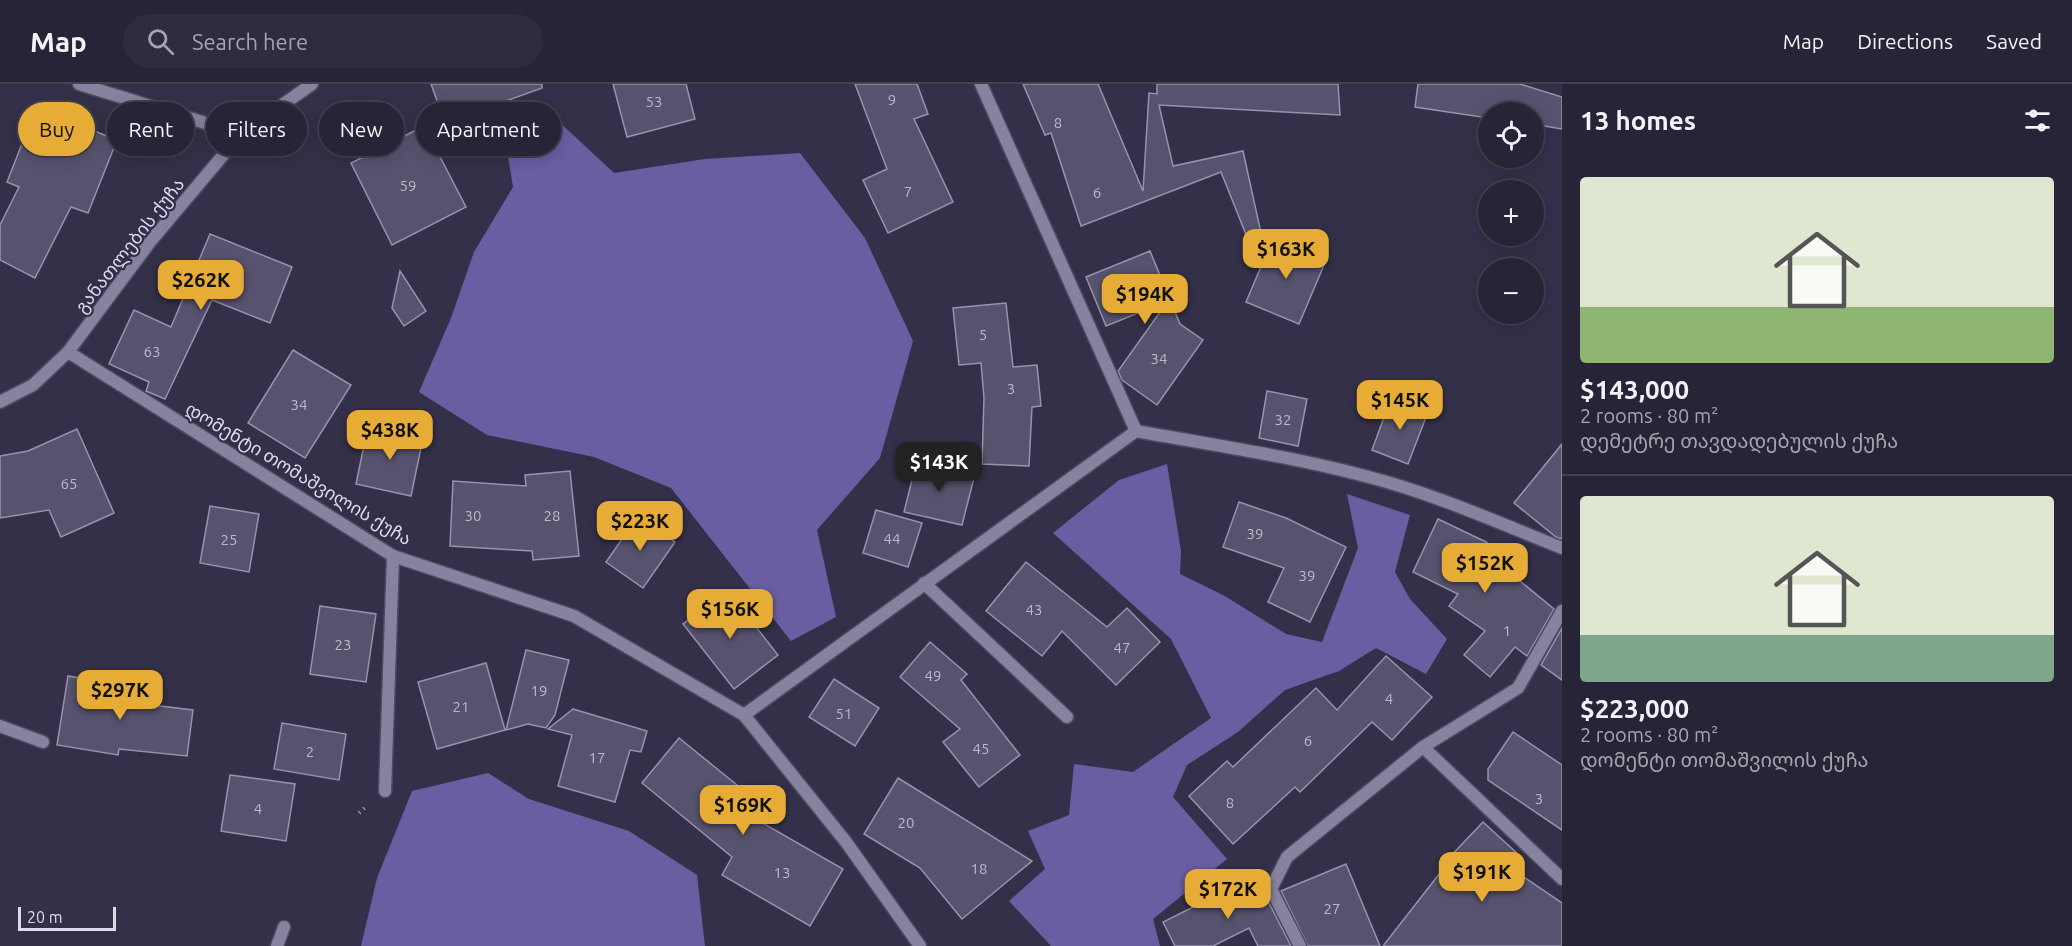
<!DOCTYPE html>
<meta charset="utf-8">
<style>
body{margin:0;font-family:Ubuntu,"Noto Sans Georgian",sans-serif;background:#2f2c3f;color:#f1f3f6;height:100vh;display:flex;flex-direction:column;font-size:22px;white-space:nowrap}
*{box-sizing:border-box;margin:0}
p{font-size:20px;color:#a4a4ad}
.icon{flex:none;width:33px;height:33px;fill:none;stroke:currentColor;stroke-width:2;stroke-linecap:round;stroke-linejoin:round}
.map{position:relative;flex:1;overflow:hidden}
.side{display:flex;flex-direction:column;background:#272437;width:510px}
.side>*{flex:none}
.banner{position:absolute;left:18px;top:18px;width:570px;height:54px;display:flex;gap:12px}
.buttons{position:absolute;left:1478px;top:18px;display:grid;gap:12px}
.buttons a{display:grid;place-items:center;width:66px;height:66px;border-radius:50%;background:#272437;box-shadow:0 3px 15px #0003,0 0 0 2px #434152;font-size:30px}
.scale{position:absolute;left:18px;bottom:15px;width:98px;box-sizing:border-box;padding-left:6px;border:3px solid #dcdbeb;border-top:0;font-size:16px;line-height:21px;white-space:nowrap;color:#dcdbeb;-webkit-text-stroke:4px #343049;paint-order:stroke}
.price{position:absolute;translate:-50% -51px;padding:0 14px;border-radius:12px;background:#e6ac36;color:#111;font-size:20px;line-height:39px;filter:drop-shadow(0 2px 3px #0008)}
.price::after{content:'';position:absolute;left:50%;top:36px;width:18px;height:14px;margin-left:-9px;background:inherit;clip-path:polygon(0 0,100% 0,50% 100%)}
.price.current{background:#222;color:#fff}
ul{padding:0;list-style:none}
li{display:grid;align-content:center;gap:12px;height:318px;padding:0 18px}
li+li{border-top:2px solid #434152}
li span{display:grid;place-items:center;height:186px;border-radius:6px;color:#555}
li>.icon{margin-inline-start:auto}
span .icon{width:108px;height:108px;fill:#fffc;stroke-width:1}
li b{font-size:26px}
h2{display:flex;justify-content:space-between;align-items:center;height:72px;padding:0 18px;font-size:26px}
.tag{padding:0 21px;border-radius:27px;background:#272437;box-shadow:0 3px 15px #0003,0 0 0 2px #434152;font-size:21px;line-height:54px}
.tag.current{background:#e6ac36;color:#111}
header{display:flex;align-items:center;gap:36px;box-sizing:border-box;height:84px;padding:0 30px;background:#272437;border-bottom:2px solid #434152}
header strong{font-size:28px}
nav{display:flex;gap:33px;margin-inline-start:auto;font-size:21px}
.search{width:420px;height:54px;background:#2f2c3f;display:flex;align-items:center;gap:15px;box-sizing:border-box;padding:0 21px;border-radius:33px;color:#a4a4ad;font-size:22px}
main{display:flex;flex:1;min-height:0}
.map>svg:first-child{display:block}
.forest{fill:#6a5da2}
.building{fill:#57536e;stroke:#9693b0;stroke-width:1.5}
.lines{fill:none;stroke-linecap:round;stroke-linejoin:round}
.lane-casing{stroke:#4e4b5f;stroke-width:15}
.street-casing{stroke:#4e4b5f;stroke-width:15}
.path{stroke:#8c8a9e;stroke-width:4;stroke-dasharray:1.5 4.5;stroke-linecap:butt}
.lane{stroke:#8683a0;stroke-width:12}
.street{stroke:#8683a0;stroke-width:12}
.labels{text-anchor:middle;dominant-baseline:central;stroke-width:4.5;stroke-linejoin:round;paint-order:stroke}
.number-label{font-size:15px;fill:#bbb9cc}
.street-label{font-size:18px;fill:#dcdbeb;stroke:#343049}
</style>
<header>
<strong>Map</strong>
<div class="search"><svg class="icon" aria-label="search" viewBox="0 0 24 24"><circle cx="10" cy="10" r="6"/><path d="M15 15l6 6"/></svg>Search here</div>
<nav><a>Map</a><a>Directions</a><a>Saved</a></nav>
</header>
<main>
<div class="map">
<svg width="1562" height="862" viewBox="0 0 1562 862">
<rect width="100%" height="100%" fill="#343049"/>
<g class="forest">
<polygon points="556,35 614,89 705,75 800,69 865,154 913,257 880,374 817,446 836,533 791,557 671,404 594,373 487,351 419,308 451,234 474,168 513,103 505,55"/>
<polygon points="1167,380 1181,467 1180,490 1223,511 1286,550 1322,558 1358,464 1347,410 1410,431 1395,488 1410,515 1447,555 1426,590 1376,564 1339,587 1285,606 1238,648 1187,681 1173,713 1227,775 1153,835 1160,862 1051,862 1009,817 1045,785 1028,747 1069,731 1074,680 1133,688 1211,634 1171,555 1053,449 1119,396"/>
<polygon points="488,689 529,715 629,747 697,791 705,862 361,862 377,794 412,707"/>
</g>
<g class="building">
<polygon points="431,0 542,0 542,4 445,39"/>
<polygon points="613,0 686,0 695,35 627,53"/>
<polygon points="855,0 917,0 928,30 914,35 953,118 888,149 863,96 887,85"/>
<polygon points="1023,0 1098,0 1143,107 1149,9 1157,10 1157,0 1338,0 1340,31 1159,21 1173,82 1243,67 1261,149 1247,153 1221,88 1081,142 1051,49 1045,51"/>
<polygon points="1418,0 1520,0 1562,13 1562,45 1533,40 1533,28 1488,28 1488,34 1415,23"/>
<polygon points="36,24 117,56 88,129 71,123 35,194 0,176 0,141 19,103 7,98"/>
<polygon points="424,42 466,123 392,161 351,79"/>
<polygon points="210,150 292,183 270,239 212,216 165,315 146,307 149,298 109,280 134,226 171,243"/>
<polygon points="1274,152 1327,174 1299,240 1246,218"/>
<polygon points="1150,167 1180,240 1203,256 1157,321 1122,296 1118,287 1168,217 1106,242 1086,193"/>
<polygon points="400,187 426,227 404,242 392,224"/>
<polygon points="1006,219 1013,283 1037,281 1041,322 1032,323 1029,382 982,380 984,314 981,279 959,281 953,224"/>
<polygon points="293,266 351,301 305,374 248,339"/>
<polygon points="1267,307 1307,315 1298,362 1259,354"/>
<polygon points="1391,314 1428,328 1408,380 1372,366"/>
<polygon points="368,342 423,354 411,412 356,400"/>
<polygon points="77,345 114,429 61,453 49,426 0,434 0,372 28,367"/>
<polygon points="1562,360 1562,455 1556,453 1514,419"/>
<polygon points="917,376 975,390 962,441 904,428"/>
<polygon points="570,387 579,472 533,476 532,467 450,462 453,397 526,402 525,391"/>
<polygon points="1239,418 1286,434 1346,463 1310,538 1268,518 1284,484 1223,463"/>
<polygon points="210,422 259,430 249,488 200,479"/>
<polygon points="876,426 922,439 908,483 863,469"/>
<polygon points="638,432 675,458 643,504 606,478"/>
<polygon points="1438,435 1486,458 1520,482 1514,492 1554,525 1527,572 1515,563 1490,593 1464,571 1485,547 1449,522 1458,510 1413,488"/>
<polygon points="1026,478 1107,543 1127,524 1160,558 1116,601 1062,547 1042,572 986,527"/>
<polygon points="727,506 778,571 734,605 683,540"/>
<polygon points="320,522 376,530 366,598 310,590"/>
<polygon points="1562,544 1562,596 1541,581"/>
<polygon points="930,558 967,590 961,596 1020,671 979,703 943,658 960,645 900,593"/>
<polygon points="526,566 569,576 555,631 546,644 528,640 506,646"/>
<polygon points="1386,572 1432,613 1392,656 1372,638 1300,708 1295,703 1233,760 1189,712 1227,677 1233,683 1316,604 1337,626"/>
<polygon points="486,579 505,646 437,665 418,598"/>
<polygon points="68,592 129,602 127,618 193,626 187,672 119,665 118,671 57,661"/>
<polygon points="834,595 879,624 855,662 809,633"/>
<polygon points="573,625 647,647 641,668 630,666 615,718 558,702 572,651 548,645"/>
<polygon points="282,639 346,650 339,696 274,685"/>
<polygon points="1513,648 1562,681 1562,746 1488,696 1488,685"/>
<polygon points="679,654 737,701 724,717 843,785 810,842 722,791 732,773 642,699"/>
<polygon points="230,691 295,700 286,757 221,747"/>
<polygon points="898,694 1032,777 962,835 920,784 864,750"/>
<polygon points="1483,738 1520,772 1509,783 1562,819 1562,862 1383,862 1447,780 1445,778"/>
<polygon points="1346,780 1380,862 1308,862 1281,807"/>
<polygon points="1251,794 1261,815 1266,813 1291,862 1258,862 1249,844 1213,862 1175,862 1163,838"/>
</g>
<g class="lines">
<defs>
<g id="lane">
<polyline points="0,642 43,658"/>
<polyline points="277,862 284,843"/>
</g>
<g id="street">
<polyline points="79,0 241,50"/>
<polyline points="981,0 1136,347"/>
<polyline points="68,268 393,472 574,532 744,631 846,758 920,862"/>
<polyline points="0,318 33,301 68,268 150,158 241,50 312,0"/>
<polyline points="924,499 1067,633"/>
<path d="M744 631 1136 347C1212 361 1290 372 1365 392 1432 409 1497 438 1562 464"/>
<polyline points="1423,663 1562,795"/>
<polyline points="385,707 393,472"/>
<polyline points="1300,862 1271,805 1287,773 1423,663 1518,604 1562,527"/>
</g>
</defs>
<use href="#lane" class="lane-casing"/>
<use href="#street" class="street-casing"/>
<polyline class="path" points="359,729 368,721"/>
<use href="#lane" class="lane"/>
<use href="#street" class="street"/>
</g>
<g class="labels">
<g class="number-label">
<text x="892" y="15">9</text>
<text x="654" y="17">53</text>
<text x="1058" y="38">8</text>
<text x="408" y="101">59</text>
<text x="908" y="107">7</text>
<text x="1097" y="108">6</text>
<text x="983" y="250">5</text>
<text x="152" y="267">63</text>
<text x="1159" y="274">34</text>
<text x="1011" y="304">3</text>
<text x="299" y="320">34</text>
<text x="1283" y="335">32</text>
<text x="69" y="399">65</text>
<text x="473" y="431">30</text>
<text x="552" y="431">28</text>
<text x="1255" y="449">39</text>
<text x="892" y="454">44</text>
<text x="229" y="455">25</text>
<text x="1307" y="491">39</text>
<text x="1034" y="525">43</text>
<text x="1507" y="546">1</text>
<text x="343" y="560">23</text>
<text x="1122" y="563">47</text>
<text x="933" y="591">49</text>
<text x="539" y="606">19</text>
<text x="1389" y="614">4</text>
<text x="461" y="622">21</text>
<text x="844" y="629">51</text>
<text x="1308" y="656">6</text>
<text x="981" y="664">45</text>
<text x="310" y="667">2</text>
<text x="597" y="673">17</text>
<text x="1539" y="714">3</text>
<text x="1230" y="718">8</text>
<text x="258" y="724">4</text>
<text x="906" y="738">20</text>
<text x="979" y="784">18</text>
<text x="782" y="788">13</text>
<text x="1332" y="824">27</text>
</g>
<g class="street-label">
<text transform="translate(129 161) rotate(-52)">განათლების ქუჩა</text>
<text transform="translate(299 389) rotate(31)">დომენტი თომაშვილის ქუჩა</text>
</g>
</g>
</svg>
<div class="buttons">
<a><svg class="icon" aria-label="locate" viewBox="0 0 24 24"><circle cx="12" cy="12" r="6"/><path d="M12 2v4M12 18v4M2 12h4M18 12h4"/></svg></a>
<a>+</a>
<a>−</a>
</div>
<div class="scale">20 m</div>
<b class="price" style="left:1286px;top:196px">$163K</b>
<b class="price" style="left:201px;top:227px">$262K</b>
<b class="price" style="left:1145px;top:241px">$194K</b>
<b class="price" style="left:1400px;top:347px">$145K</b>
<b class="price" style="left:390px;top:377px">$438K</b>
<b class="price current" style="left:939px;top:409px">$143K</b>
<b class="price" style="left:640px;top:468px">$223K</b>
<b class="price" style="left:1485px;top:510px">$152K</b>
<b class="price" style="left:730px;top:556px">$156K</b>
<b class="price" style="left:120px;top:637px">$297K</b>
<b class="price" style="left:743px;top:752px">$169K</b>
<b class="price" style="left:1482px;top:819px">$191K</b>
<b class="price" style="left:1228px;top:836px">$172K</b>
<div class="banner">
<a class="tag current">Buy</a>
<a class="tag">Rent</a>
<a class="tag">Filters</a>
<a class="tag">New</a>
<a class="tag">Apartment</a>
</div>
</div>
<section class="side">
<h2>13 homes<svg class="icon" aria-label="filters" viewBox="0 0 24 24"><path d="M4 7h16M4 17h16"/><circle cx="9" cy="7" r="2"/><circle cx="15" cy="17" r="2"/></svg></h2>
<ul>
<li><span style="background:linear-gradient(#dfe7d0 70%,#8fb573 0)"><svg class="icon" aria-label="home" viewBox="0 0 24 24"><path d="M3 11l9-7 9 7M6 9v11h12V9"/></svg></span><div><b>$143,000</b><p>2 rooms · 80 m²</p><p>დემეტრე თავდადებულის ქუჩა</p></div></li>
<li><span style="background:linear-gradient(#dfe7d0 75%,#7fa58c 0)"><svg class="icon" aria-label="home" viewBox="0 0 24 24"><path d="M3 11l9-7 9 7M6 9v11h12V9"/></svg></span><div><b>$223,000</b><p>2 rooms · 80 m²</p><p>დომენტი თომაშვილის ქუჩა</p></div></li>
</ul>
</section>
</main>
